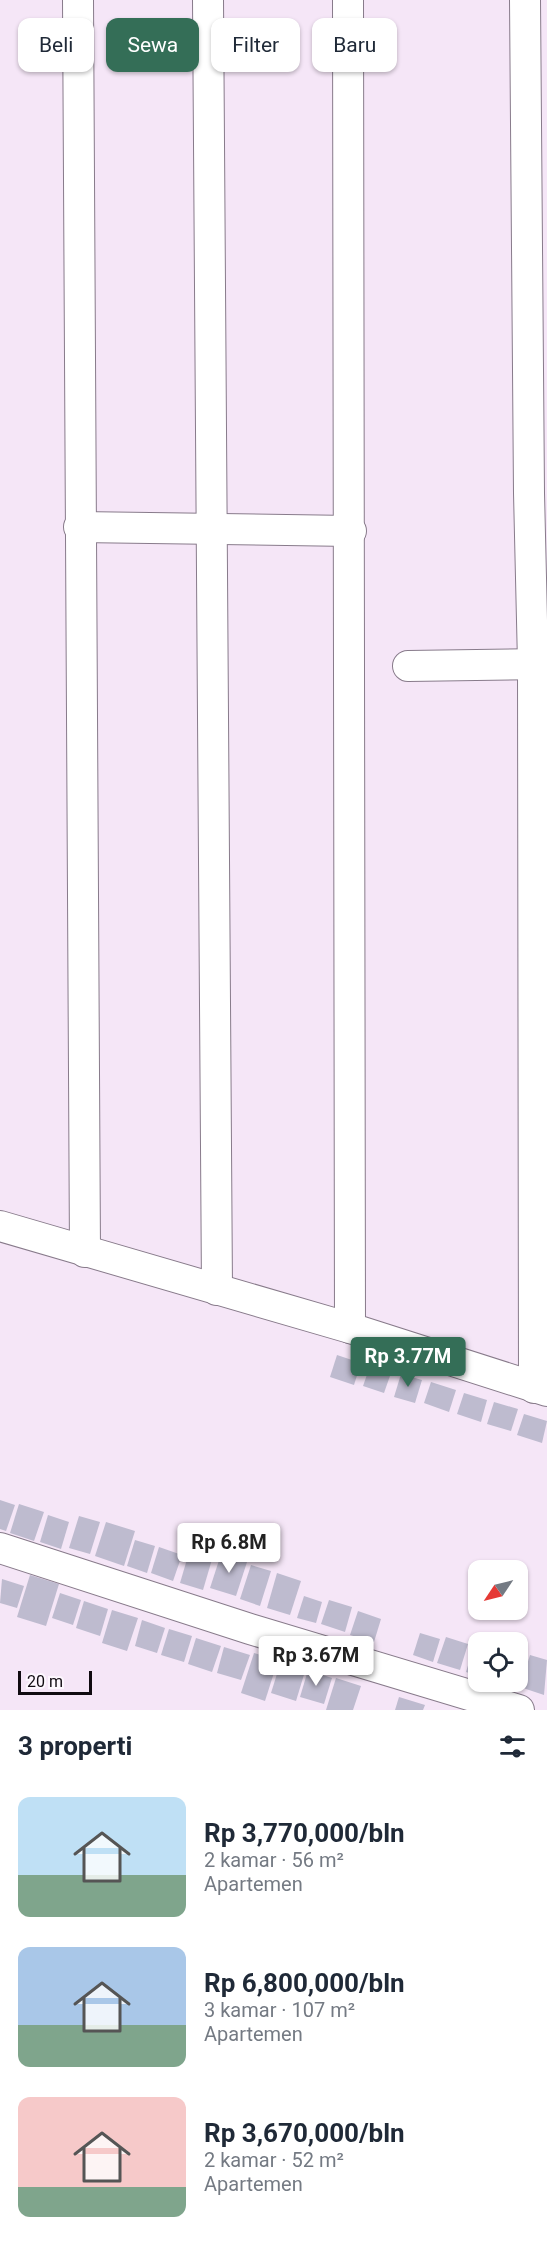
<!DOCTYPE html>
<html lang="id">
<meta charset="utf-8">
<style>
body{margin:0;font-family:Roboto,sans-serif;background:#f6f6f7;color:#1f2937;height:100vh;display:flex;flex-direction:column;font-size:22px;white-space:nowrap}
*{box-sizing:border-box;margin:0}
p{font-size:20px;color:#747a83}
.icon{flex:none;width:33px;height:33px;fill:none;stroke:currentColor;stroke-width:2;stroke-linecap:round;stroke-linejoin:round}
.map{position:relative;height:1710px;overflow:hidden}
.sheet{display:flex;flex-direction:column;background:#fff;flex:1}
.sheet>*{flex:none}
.top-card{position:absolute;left:18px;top:18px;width:512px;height:54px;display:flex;gap:12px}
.needle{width:39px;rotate:235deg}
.controls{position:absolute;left:468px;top:1560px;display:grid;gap:12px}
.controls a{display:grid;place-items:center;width:60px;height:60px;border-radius:12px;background:#fff;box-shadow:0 2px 4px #0004;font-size:30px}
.scale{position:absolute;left:18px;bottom:15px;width:74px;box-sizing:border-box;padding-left:6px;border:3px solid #100b11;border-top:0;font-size:16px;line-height:21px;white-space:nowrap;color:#100b11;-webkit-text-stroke:4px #fdf7fe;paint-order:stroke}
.price{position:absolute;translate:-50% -51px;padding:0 14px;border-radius:6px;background:#fff;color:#222;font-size:20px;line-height:39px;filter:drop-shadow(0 2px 3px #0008)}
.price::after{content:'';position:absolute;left:50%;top:36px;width:18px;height:14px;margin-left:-9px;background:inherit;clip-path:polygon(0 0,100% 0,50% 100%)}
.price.current{background:#346e57;color:#fff}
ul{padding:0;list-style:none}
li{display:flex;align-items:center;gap:18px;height:150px;padding:0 18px}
li span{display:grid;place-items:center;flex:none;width:168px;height:120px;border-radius:12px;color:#555}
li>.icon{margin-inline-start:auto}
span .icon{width:72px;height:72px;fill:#fffc;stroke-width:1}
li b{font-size:26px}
h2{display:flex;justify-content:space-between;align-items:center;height:72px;padding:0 18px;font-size:26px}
.chip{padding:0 21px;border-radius:12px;background:#fff;box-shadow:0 2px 4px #0004;font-size:21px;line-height:54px}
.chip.current{background:#346e57;color:#fff}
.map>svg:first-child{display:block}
.building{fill:#bebbcf}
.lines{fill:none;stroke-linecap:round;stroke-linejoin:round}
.minor-casing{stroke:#887b8b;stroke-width:32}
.minor{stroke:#fff;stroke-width:30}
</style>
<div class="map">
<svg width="547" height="1710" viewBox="0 0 547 1710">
<rect width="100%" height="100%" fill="#f5e6f7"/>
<g class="building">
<polygon points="337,1355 361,1363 354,1385 330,1377"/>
<polygon points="370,1366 391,1373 384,1393 363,1386"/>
<polygon points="401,1374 422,1380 415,1403 394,1397"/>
<polygon points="431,1382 456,1390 449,1412 424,1403"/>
<polygon points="464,1393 487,1400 481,1422 457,1414"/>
<polygon points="494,1402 518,1409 511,1431 487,1424"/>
<polygon points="524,1414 547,1421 542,1443 517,1435"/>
<polygon points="0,1500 15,1505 6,1531 0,1529"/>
<polygon points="19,1504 44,1512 34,1541 10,1533"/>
<polygon points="48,1515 69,1522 61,1549 40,1542"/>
<polygon points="79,1516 100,1522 90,1554 69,1548"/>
<polygon points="106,1522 135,1531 124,1566 95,1556"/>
<polygon points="135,1540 155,1546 147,1573 127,1566"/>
<polygon points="159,1547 182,1555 173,1581 151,1573"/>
<polygon points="190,1549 213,1556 203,1590 180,1583"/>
<polygon points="222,1551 248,1559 236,1596 210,1588"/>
<polygon points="251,1565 271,1571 260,1606 240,1599"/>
<polygon points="277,1573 301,1581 290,1615 267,1608"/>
<polygon points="30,1575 59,1584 46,1626 17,1617"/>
<polygon points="2,1579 24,1586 17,1608 0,1603"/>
<polygon points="60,1593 81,1600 73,1625 52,1618"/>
<polygon points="304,1596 322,1602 316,1623 297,1618"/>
<polygon points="329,1600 352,1607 345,1632 321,1624"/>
<polygon points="84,1601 108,1609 100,1636 76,1628"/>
<polygon points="112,1610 138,1618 127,1651 102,1643"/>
<polygon points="358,1611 381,1619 374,1642 350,1635"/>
<polygon points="142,1620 165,1628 157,1653 135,1646"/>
<polygon points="169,1629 192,1636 184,1662 161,1655"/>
<polygon points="420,1633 440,1639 433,1662 413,1655"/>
<polygon points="446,1637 468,1644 460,1670 437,1663"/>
<polygon points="196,1638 221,1646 212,1672 188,1664"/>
<polygon points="224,1647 250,1655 241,1680 217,1673"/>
<polygon points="473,1649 478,1651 478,1676 466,1672"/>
<polygon points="254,1653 278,1660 265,1701 241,1693"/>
<polygon points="530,1655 547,1660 544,1695 520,1687"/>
<polygon points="281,1661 306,1668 296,1701 271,1693"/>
<polygon points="308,1670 332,1678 324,1704 300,1697"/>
<polygon points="336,1678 361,1686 353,1710 326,1710"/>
<polygon points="491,1682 517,1682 515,1689"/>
<polygon points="399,1697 425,1705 423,1710 395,1710"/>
</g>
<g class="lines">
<defs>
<g id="minor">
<polyline points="78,0 85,1252"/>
<polyline points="208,0 217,1290"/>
<polyline points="348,0 350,1328"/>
<polyline points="525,0 529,493 533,663 534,1388"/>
<polyline points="79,527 351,531"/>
<polyline points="408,666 547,664"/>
<polyline points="0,1226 350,1328 547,1391"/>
<polyline points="0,1548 250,1629 519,1710"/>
</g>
</defs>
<use href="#minor" class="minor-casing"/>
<use href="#minor" class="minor"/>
</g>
</svg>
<div class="controls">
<a><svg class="needle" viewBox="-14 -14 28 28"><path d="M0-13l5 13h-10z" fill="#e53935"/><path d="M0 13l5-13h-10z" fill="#747a83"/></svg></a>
<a><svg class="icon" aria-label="locate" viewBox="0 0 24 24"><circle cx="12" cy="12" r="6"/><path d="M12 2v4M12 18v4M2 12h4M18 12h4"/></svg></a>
</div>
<div class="scale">20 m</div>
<b class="price current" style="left:408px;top:1388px">Rp 3.77M</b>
<b class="price" style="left:229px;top:1574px">Rp 6.8M</b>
<b class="price" style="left:316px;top:1687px">Rp 3.67M</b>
<div class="top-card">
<a class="chip">Beli</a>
<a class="chip current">Sewa</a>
<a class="chip">Filter</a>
<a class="chip">Baru</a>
</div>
</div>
<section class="sheet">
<h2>3 properti<svg class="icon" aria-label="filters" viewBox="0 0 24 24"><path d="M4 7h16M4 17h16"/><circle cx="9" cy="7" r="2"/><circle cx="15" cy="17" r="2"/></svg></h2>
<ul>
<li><span style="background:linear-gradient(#bfe0f5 65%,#7fa58c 0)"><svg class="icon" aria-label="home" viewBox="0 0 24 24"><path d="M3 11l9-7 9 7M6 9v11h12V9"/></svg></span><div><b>Rp 3,770,000/bln</b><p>2 kamar · 56 m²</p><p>Apartemen</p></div></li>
<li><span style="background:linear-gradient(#a9c7e8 65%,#7fa58c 0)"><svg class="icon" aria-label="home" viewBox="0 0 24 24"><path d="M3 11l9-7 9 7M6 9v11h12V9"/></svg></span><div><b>Rp 6,800,000/bln</b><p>3 kamar · 107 m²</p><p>Apartemen</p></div></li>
<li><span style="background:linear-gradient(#f6c9c9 75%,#7fa58c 0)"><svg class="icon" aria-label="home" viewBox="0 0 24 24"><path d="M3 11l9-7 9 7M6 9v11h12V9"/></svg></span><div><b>Rp 3,670,000/bln</b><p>2 kamar · 52 m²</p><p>Apartemen</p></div></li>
</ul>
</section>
